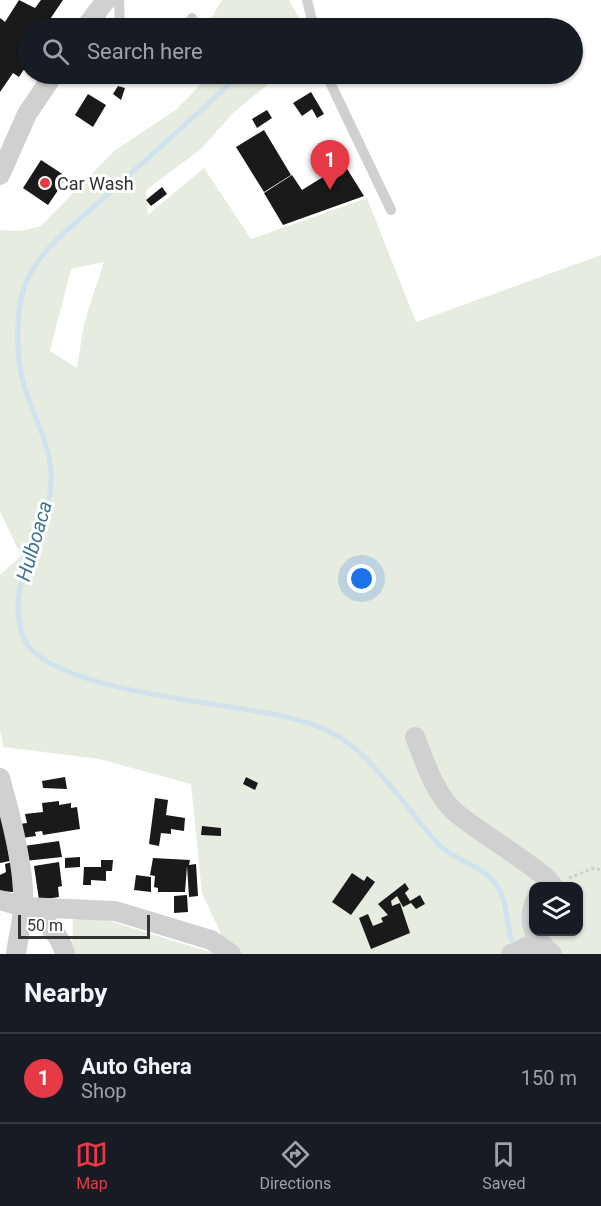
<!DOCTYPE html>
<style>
body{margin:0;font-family:Roboto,sans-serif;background:#242831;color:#f1f3f6}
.controls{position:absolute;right:18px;bottom:18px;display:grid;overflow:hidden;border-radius:12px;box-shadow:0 2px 4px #0004}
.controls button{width:54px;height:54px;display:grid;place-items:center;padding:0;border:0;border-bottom:2px solid #363941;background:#171b24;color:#f1f3f6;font:30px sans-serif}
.scale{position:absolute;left:18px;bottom:15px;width:132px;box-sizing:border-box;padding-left:6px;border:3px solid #333;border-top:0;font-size:16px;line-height:21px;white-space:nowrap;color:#333;-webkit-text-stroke:4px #fff;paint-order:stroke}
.you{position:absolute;left:362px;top:579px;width:21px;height:21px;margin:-15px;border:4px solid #fff;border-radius:50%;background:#1a73e8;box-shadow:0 0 0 9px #1a73e833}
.badge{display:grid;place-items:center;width:39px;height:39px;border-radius:50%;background:#e63946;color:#fff;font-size:20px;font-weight:700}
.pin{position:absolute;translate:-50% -50px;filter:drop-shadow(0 2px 3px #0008)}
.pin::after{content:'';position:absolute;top:32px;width:21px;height:18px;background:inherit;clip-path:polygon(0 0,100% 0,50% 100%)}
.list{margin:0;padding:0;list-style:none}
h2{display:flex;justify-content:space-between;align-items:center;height:78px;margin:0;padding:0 24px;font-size:26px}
h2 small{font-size:20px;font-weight:400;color:#9ea1a6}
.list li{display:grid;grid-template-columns:39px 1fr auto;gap:18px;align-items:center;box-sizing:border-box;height:90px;padding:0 24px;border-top:2px solid #363941}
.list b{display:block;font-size:22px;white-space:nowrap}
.list p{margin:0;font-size:20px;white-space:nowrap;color:#9ea1a6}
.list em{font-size:20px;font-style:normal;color:#9ea1a6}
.icon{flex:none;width:33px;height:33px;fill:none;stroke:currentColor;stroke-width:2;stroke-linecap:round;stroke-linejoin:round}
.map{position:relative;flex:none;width:601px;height:954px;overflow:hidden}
.search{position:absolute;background:#171b24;box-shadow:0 2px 4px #0004;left:18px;right:18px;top:18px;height:66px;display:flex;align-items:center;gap:15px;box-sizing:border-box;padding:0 21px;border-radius:33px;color:#9ea1a6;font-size:22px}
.sheet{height:168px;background:#171b24}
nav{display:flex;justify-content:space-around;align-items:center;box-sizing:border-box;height:84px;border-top:2px solid #363941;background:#171b24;font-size:16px;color:#9ea1a6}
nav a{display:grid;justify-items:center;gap:3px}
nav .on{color:#e63946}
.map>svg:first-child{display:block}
.green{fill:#e6ecdf;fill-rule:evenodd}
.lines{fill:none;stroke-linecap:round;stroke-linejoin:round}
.stream{stroke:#cfe2ee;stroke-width:5}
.building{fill:#1a1a1a}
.path{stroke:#cdcdcd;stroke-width:3;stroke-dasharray:3 3;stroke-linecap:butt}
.lane{stroke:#d0d0d0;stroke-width:10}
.street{stroke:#d0d0d0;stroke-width:20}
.poi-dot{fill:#e63946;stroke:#fff;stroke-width:2}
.labels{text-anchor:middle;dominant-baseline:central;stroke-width:6;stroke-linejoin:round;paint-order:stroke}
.poi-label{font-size:18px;fill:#333;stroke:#fff;text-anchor:start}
.water-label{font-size:20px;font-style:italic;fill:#3f7597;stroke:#fff}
</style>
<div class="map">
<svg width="601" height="954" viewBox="0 0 601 954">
<rect width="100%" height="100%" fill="#fff"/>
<path class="green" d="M222 0H289L305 28H205Z
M210 74H281L234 112 201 149 146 190 148 215 204 168 251 239 367 198 416 322 601 255V954H72L73 917 90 915 216 954 221 934 202 893 191 784 99 759 3 747 0 729V575L21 556 0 511V230L21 231 41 226 114 151 177 109ZM104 262 84 323 77 368 50 351 71 269ZM534 886H578V932H534Z"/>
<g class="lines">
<path class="stream" d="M240 74C197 115 151 155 107 195 79 221 39 248 25 285 17 306 17 338 19 361 23 400 49 436 51 472 55 528 0 581 24 639 48 691 225 703 278 715 297 719 315 724 332 733 370 751 409 812 438 844 454 861 483 865 496 884 506 898 507 922 511 939"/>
</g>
<path class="building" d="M19 0 35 8 41 0H63L44 28H28V63L19 77 13 73 0 92V18L5 22Z
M118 86 125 88 121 100 113 94Z
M311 92 324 114 317 118 312 109 302 116 293 103Z
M88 94 106 105 93 127 75 115Z
M267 110 272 118 257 128 252 119Z
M264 130 291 175 264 192 236 147Z
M41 160 67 177 48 205 23 188Z
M344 164 364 196 283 225 264 193 292 175 302 190Z
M162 187 167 194 151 206 146 200Z
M65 777 67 789 43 788 42 781Z
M246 777 258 783 255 790 243 784Z
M155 798 168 800 166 815 185 818 184 831 171 829V834L161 833 159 846 149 844Z
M59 801V805L71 803V808L77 807 80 829 43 835 42 831 35 832 36 836 22 838 20 824 27 823 25 814 43 812 42 803Z
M0 807 10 861 0 863Z
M202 826 221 828V836L201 835Z
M59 841 62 857 25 861 24 846Z
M80 857V867L65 868V858Z
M153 858 190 860 189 865 196 864 198 896 189 897 187 866 185 892H158V888L154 887 155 876 150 875Z
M101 860H113L112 871H106V881L91 880V885H83L84 867H101Z
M12 862 13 892 0 891V875L6 872 5 864Z
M59 862 62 886 58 887 59 897 39 900 34 866Z
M352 873 364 881 367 876 375 882 351 915 332 902Z
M136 875 151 877V892L134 890Z
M405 883 409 889 405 893 410 901 420 895 425 904 416 909 411 903 403 907 397 896 391 901 392 906 400 903 410 933 371 949 359 918 368 914 373 926 383 922 381 918 388 915 378 904Z
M187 895 188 912 174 913V896Z"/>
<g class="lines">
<path class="path" d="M569 878 594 868 601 870"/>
<path class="lane" d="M119 0 120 28
M307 0 314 28
M186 28 192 18
M326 74 391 210"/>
<path class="street" d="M85 28 106 0
M0 175 27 114 54 74
M415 737C425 762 434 792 454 811 472 828 548 873 553 886
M0 778C10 813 26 872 23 908 22 923 18 939 16 954
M0 900 24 907 115 911 211 940 231 954
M534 903C527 925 536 940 552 954
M24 907C42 919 60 932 65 954
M511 954 538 942"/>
</g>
<circle class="poi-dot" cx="45" cy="183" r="6"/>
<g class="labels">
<g class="poi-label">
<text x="57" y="183">Car Wash</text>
</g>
<g class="water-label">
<text transform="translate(34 541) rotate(-74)">Hulboaca</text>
</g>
</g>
</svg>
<div class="controls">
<button><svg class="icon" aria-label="layers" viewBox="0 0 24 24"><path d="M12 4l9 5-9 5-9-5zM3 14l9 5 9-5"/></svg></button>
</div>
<div class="scale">50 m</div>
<div class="you"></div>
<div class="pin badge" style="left:330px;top:190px">1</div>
<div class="search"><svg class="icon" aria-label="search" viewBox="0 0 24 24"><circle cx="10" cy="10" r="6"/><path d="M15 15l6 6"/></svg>Search here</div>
</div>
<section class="sheet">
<h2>Nearby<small></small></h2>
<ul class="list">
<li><span class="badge">1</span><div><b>Auto Ghera</b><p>Shop</p></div><em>150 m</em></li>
</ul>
</section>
<nav>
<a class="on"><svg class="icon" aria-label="map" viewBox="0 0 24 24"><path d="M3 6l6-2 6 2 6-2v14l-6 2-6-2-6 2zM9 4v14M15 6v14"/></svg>Map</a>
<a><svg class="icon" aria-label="directions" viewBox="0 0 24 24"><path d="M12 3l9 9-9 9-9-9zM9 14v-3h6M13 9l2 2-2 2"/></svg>Directions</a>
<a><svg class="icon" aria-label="saved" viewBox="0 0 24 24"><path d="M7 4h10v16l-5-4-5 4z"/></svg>Saved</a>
</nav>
